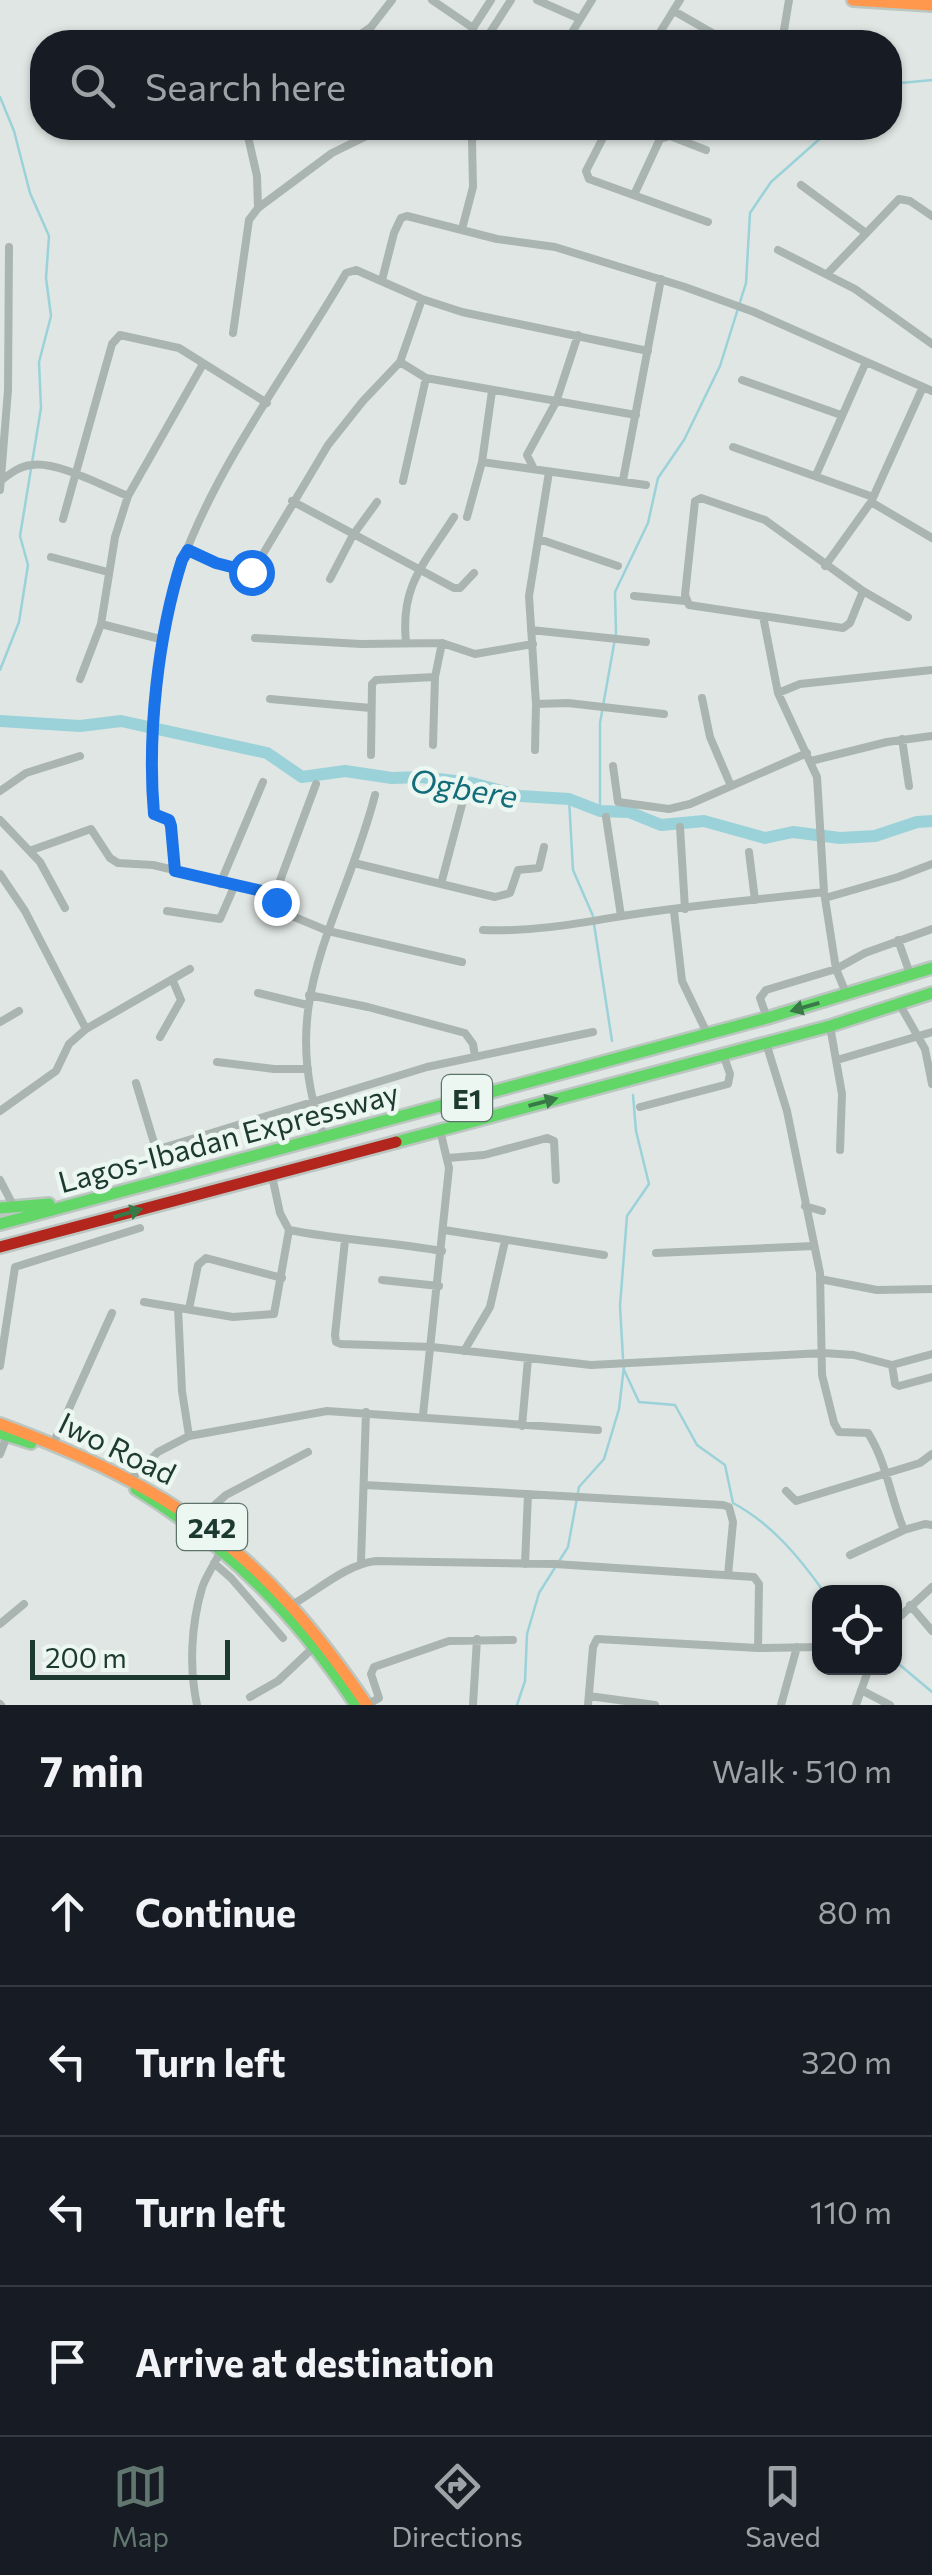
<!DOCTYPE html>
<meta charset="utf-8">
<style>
body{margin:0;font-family:Commissioner,sans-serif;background:#20242c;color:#f1f3f6}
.controls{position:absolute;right:30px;bottom:30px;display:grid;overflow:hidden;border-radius:20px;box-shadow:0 2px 8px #0004}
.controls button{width:90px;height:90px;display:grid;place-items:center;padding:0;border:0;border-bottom:2px solid #363941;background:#171b24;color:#f1f3f6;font:50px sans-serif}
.scale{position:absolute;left:30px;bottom:25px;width:200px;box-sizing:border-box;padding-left:10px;border:5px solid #1d3a31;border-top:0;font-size:28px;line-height:35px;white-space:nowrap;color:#1d3a31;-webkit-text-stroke:8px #ecf7f1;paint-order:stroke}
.stop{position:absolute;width:30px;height:30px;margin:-22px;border:8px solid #1a73e8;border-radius:50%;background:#fff}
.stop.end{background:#1a73e8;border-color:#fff;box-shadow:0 2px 10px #0008}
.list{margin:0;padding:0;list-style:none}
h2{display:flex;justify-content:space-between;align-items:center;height:130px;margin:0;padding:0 40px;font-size:42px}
h2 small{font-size:32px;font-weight:400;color:#9ea1a6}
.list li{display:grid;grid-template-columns:65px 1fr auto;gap:30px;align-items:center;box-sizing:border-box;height:150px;padding:0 40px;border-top:2px solid #363941}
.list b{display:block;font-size:38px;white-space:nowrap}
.list em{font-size:32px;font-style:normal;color:#9ea1a6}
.icon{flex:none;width:55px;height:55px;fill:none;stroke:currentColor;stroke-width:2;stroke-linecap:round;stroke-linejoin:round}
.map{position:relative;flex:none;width:932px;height:1705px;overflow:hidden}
.search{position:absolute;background:#171b24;box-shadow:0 2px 8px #0004;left:30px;right:30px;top:30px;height:110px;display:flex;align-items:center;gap:25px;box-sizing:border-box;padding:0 35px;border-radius:40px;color:#9ea1a6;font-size:38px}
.sheet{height:730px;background:#171b24}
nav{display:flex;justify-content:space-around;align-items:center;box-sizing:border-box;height:140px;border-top:2px solid #363941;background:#171b24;font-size:28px;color:#9ea1a6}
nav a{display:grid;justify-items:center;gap:5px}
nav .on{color:#61766f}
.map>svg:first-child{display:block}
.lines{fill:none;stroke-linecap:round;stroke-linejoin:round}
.stream{stroke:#9bd2d9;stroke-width:2.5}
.river{stroke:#9bd2d9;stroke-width:12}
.fast-casing{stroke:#bbc6c1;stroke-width:16}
.slow-casing{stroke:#bbc6c1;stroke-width:16}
.jam-casing{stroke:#bbc6c1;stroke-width:16}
.street{stroke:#aab5b1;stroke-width:8}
.fast{stroke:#63d668;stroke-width:11}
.slow{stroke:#ff974d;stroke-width:11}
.jam{stroke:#b3261e;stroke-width:11}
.oneway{fill:#397847}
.route{stroke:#1a73e8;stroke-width:12}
.labels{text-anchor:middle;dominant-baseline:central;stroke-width:9;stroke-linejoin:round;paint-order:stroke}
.shield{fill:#ecf7f1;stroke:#5b736b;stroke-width:2.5}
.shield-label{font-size:28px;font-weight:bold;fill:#1d3a31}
.street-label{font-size:30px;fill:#1d3a31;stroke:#ecf7f1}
.water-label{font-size:32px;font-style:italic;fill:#136c7a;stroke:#ecf7f1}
</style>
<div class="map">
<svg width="932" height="1705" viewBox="0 0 932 1705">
<rect width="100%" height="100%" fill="#e0e6e3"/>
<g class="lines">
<path class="stream" d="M890 84 932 80
M0 97 14 131 30 193 49 236 46 278 51 316 39 362 41 408 20 536 28 565 19 622 0 670
M569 799 573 870 593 916
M600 811V723L616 633 615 592 648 523 658 478 684 440 720 366 746 283 750 213 771 182 832 128
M594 924 612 1041
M623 1358 620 1306 627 1216 649 1184 636 1131 633 1095
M624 1370 639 1402 675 1405 697 1445 725 1465 733 1503C772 1524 799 1557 824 1592
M894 1660 932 1692
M517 1705 525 1681 527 1634 539 1593 568 1547 579 1487 604 1459 619 1409 624 1366"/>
<path class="river" d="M0 721 80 726 121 721 267 753 302 777 345 771 392 778 421 777 472 783 520 796 569 799 600 811 629 812 661 825 704 821 765 838 793 832 840 838 875 836 917 822 932 821"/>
<g class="fast-casing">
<path id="fast" d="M396 1142 830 1026 932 993
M0 1208 49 1204
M0 1224 767 1018 932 968
M0 1433 31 1443
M136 1489C228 1545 297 1616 356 1705"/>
</g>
<g class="slow-casing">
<path id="slow" d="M853 0 932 5
M0 1424C175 1489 262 1550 367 1705"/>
</g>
<g class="jam-casing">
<path id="jam" d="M0 1247 396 1142"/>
</g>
<path class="street" d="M432 0 473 28
M537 0 580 19
M674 11 728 42
M349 42 371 27 392 0
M470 42 474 36 473 28 491 0
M484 42 511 0
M566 42 592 0
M654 42 680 0
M782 42 789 0
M608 128 586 171 589 179 708 222
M799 128 808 135
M801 185 866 233
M634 195 660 139 670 136 706 150
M258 208 332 153 383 128
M462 229 473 187 472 141 477 128
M778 250 855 289 932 344
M828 273 899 199 910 201 932 216
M382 280 394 233 401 218 407 216 497 239 555 247 685 287 754 312 932 391
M233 333 249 220 258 208 257 176 246 128
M400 362 426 378 636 415
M742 380 841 415
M733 447 873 497
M482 462 646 485
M534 469 527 455 556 402 578 335
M816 475 865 364
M3 479C11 473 20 466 31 465 58 461 102 486 128 496
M623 480 661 279
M403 481 426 378
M0 490 8 390 9 247
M292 501 454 588H460L474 573
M871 502 932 538
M467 517 482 462 492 391
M63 519 112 344 120 335 179 348 267 403
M539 539 618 566
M188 550 245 573 254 569 328 445 363 401 400 362 422 299
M51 557 108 572
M825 566 871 502 922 389
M330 579 353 535 377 502
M863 591 850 623 843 628 689 605 685 595 695 501 701 498 765 520 863 591 908 617
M634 596 685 601
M763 616 778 693 817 777 824 892 836 969 846 993
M101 624 164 640
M531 630 646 642
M255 638 361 644 442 643 475 654 533 644
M406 642C400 585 425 563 454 517
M80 679 101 624 115 537 128 496 203 364
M778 693 800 684 932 670
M702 698 710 737 731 786
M270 699 371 708
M536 704 568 703 664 714
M902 739 909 786
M433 745 435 677 442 643
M535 750 536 704 529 596 549 472
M371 755 372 684 376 680 435 677
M811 761 887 742 932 736
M613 766 618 802 669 809 690 804 807 753
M316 784 275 894 280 911 328 931 462 962
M0 791 26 773 80 756
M606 817 621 916
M0 820 40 862 65 908
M680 827 685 909
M32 850 91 829 110 858 118 863 153 865 275 894
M749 852 755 900
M354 863 495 897 510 893 518 870 539 868 544 847
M175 871 171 826 169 820 154 814C149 742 157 633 181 565 218 462 292 366 346 273L356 270 422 299 462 312 648 351
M0 874 25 911 86 1029
M220 884 263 782
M441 884 464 797
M825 898 898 877 932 864
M167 911 220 919 234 887
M674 911 682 981 707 1033
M483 930C531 932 575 924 622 916 689 905 757 900 824 892
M898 940 910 974
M258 993 307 1005
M309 995 368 1007 465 1033 473 1044 475 1056
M900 1005 925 1049 932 1084
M767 1018 760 998 766 990 836 969 865 953 932 929
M0 1022 19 1011
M830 1026 842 1094 840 1150
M160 1037 181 1000 173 981
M766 1043 787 1111 820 1273 822 1375 834 1423 839 1432 868 1433C887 1463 890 1497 904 1530L925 1524 932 1525
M837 1060 932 1032
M217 1062 274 1069H308
M136 1083 155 1146 159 1149 427 1067 593 1032
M640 1107 728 1084 730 1074 723 1054
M0 1111 56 1071 69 1044 86 1029 190 969
M324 1136C273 1001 343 920 375 795
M448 1158 484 1155 547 1138 554 1141 556 1180
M272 1176 280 1213 289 1230C340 1240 391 1242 442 1251
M0 1180 14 1207
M805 1206 822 1211
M444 1230 604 1255
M345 1240 335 1335 336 1342 341 1344 432 1347 591 1365 823 1353 854 1355 892 1365 895 1384 899 1386 932 1377
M656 1253 814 1246
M820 1279 877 1290 932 1289
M382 1280 439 1286
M144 1302 233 1317 274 1314 289 1230
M178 1308 182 1391 189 1436
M189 1309 198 1265 206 1258 282 1278
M464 1351 490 1307 505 1241
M892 1365 932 1354
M0 1366 15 1267 140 1228
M423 1415 449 1168 440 1130
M522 1426 528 1359
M54 1442 112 1313
M0 1454 7 1436
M132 1478 158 1452 189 1436 327 1411 598 1430
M365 1485 723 1505 729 1507 733 1522 728 1575
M786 1491 796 1501 920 1463 932 1454
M200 1518 226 1495 308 1452
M850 1555 904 1530
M361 1562 366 1412
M214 1563 231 1578 283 1638
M525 1564 528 1494
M910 1605 932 1631
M290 1606C316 1592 346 1564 376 1561L555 1564 754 1577 759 1584 758 1648
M894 1622 932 1587
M0 1624 24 1604
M861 1690 890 1705
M589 1696 655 1705
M250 1697 278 1681 316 1645
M0 1704 1 1705
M197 1705C189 1668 191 1625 202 1588 207 1573 217 1561 223 1546
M367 1705 379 1698 371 1674 374 1667 449 1641 513 1640
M473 1705 477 1639
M588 1705 593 1647 597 1639 758 1648 820 1647
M781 1705 797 1647
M856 1705 869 1668"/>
<use href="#fast" class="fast"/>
<use href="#slow" class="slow"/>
<use href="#jam" class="jam"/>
</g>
<defs><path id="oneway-solid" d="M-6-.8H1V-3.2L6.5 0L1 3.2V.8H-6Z" transform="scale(2.5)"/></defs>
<g class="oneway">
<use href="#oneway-solid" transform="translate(805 1007) rotate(164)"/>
<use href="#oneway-solid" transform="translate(543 1102) rotate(-15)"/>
<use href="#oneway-solid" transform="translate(128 1213) rotate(-16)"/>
</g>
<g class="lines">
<path class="route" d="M251 572 216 563 188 550 182 560C158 635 147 735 154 814L169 820 171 826 175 871 275 894 276 902"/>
</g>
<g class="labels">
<g class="shield">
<rect x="442" y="1075" width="50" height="46" rx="8"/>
<rect x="177" y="1504" width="70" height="46" rx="8"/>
</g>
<g class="shield-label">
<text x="467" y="1098">E1</text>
<text x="212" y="1527">242</text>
</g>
<g class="street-label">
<text transform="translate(228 1136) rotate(-15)">Lagos-Ibadan Expressway</text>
<text transform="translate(118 1447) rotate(26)">Iwo Road</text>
</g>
<g class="water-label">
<text transform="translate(464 787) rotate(9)">Ogbere</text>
</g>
</g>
</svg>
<div class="controls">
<button><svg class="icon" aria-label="locate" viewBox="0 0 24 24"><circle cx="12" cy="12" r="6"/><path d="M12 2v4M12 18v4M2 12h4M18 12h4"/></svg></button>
</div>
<div class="scale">200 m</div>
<div class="stop" style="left:251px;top:572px"></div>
<div class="stop end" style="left:276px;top:902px"></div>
<div class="search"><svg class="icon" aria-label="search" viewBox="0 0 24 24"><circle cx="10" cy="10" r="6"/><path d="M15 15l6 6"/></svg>Search here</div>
</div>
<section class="sheet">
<h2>7 min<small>Walk · 510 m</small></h2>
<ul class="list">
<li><svg class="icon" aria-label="ahead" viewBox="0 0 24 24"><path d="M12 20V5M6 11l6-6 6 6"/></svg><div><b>Continue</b></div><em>80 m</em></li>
<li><svg class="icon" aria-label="left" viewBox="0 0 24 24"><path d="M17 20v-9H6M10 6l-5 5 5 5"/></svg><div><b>Turn left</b></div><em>320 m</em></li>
<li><svg class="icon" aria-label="left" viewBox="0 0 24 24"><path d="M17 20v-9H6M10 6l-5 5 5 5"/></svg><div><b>Turn left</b></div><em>110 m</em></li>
<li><svg class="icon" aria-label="arrive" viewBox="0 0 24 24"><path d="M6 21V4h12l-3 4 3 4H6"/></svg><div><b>Arrive at destination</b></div></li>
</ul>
</section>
<nav>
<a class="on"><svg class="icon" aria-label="map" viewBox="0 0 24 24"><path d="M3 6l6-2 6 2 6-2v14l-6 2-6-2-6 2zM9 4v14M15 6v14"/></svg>Map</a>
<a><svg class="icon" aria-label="directions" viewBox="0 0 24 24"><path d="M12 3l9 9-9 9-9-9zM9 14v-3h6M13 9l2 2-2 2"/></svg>Directions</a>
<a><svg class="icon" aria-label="saved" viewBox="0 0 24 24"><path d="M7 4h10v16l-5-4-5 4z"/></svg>Saved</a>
</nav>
